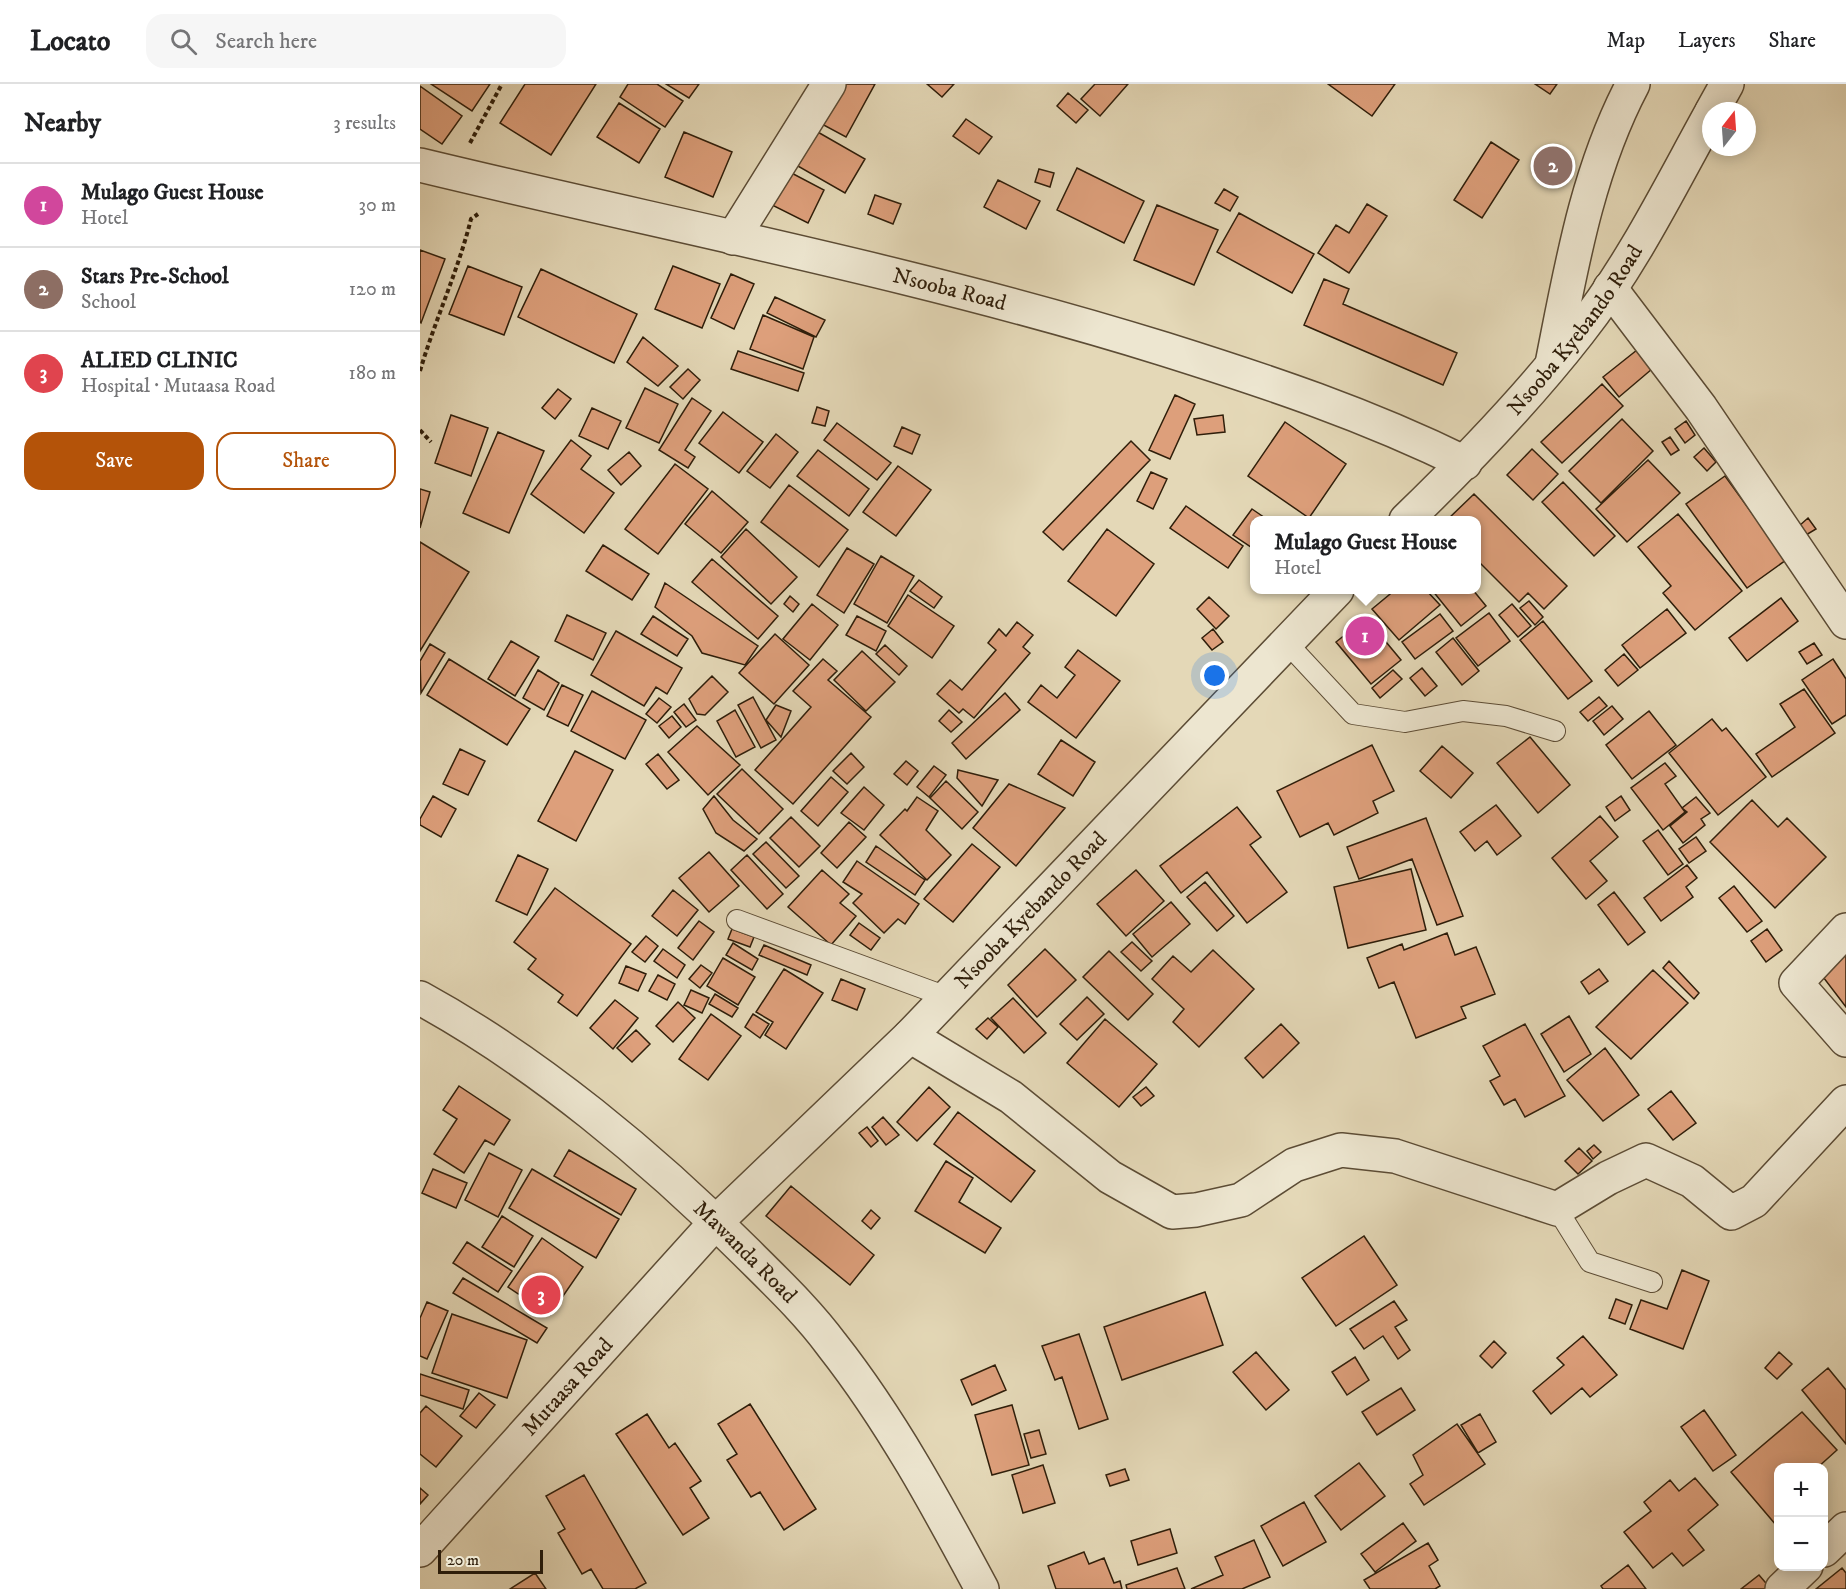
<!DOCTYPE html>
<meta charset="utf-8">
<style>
body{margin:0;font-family:"IM FELL DW Pica",serif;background:#f6f6f6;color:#202124}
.controls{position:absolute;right:18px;bottom:18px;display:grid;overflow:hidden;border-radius:12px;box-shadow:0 3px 15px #0003}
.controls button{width:54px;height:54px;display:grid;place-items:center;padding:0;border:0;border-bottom:2px solid #e0e0e0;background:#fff;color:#202124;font:30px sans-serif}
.compass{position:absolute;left:1282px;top:18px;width:54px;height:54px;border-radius:50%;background:#fff;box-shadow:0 3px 15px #0003;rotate:17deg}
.scale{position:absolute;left:18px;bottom:15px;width:105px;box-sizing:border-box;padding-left:6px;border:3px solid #2f1e0a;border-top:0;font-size:16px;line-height:21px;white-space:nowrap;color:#2f1e0a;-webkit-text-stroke:4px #ede6d0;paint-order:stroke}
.you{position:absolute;left:795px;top:592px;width:21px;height:21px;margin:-15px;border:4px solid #fff;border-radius:50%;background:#1a73e8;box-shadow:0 0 0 9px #1a73e833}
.badge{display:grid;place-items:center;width:39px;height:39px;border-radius:50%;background:#b45309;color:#fff;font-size:20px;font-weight:700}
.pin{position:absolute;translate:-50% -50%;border:3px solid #fff;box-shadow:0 2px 6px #0006}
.popup{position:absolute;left:830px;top:432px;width:231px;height:78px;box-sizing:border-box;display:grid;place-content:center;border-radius:12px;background:#fff;filter:drop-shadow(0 2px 4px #0005);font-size:20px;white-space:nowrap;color:#757577}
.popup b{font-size:22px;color:#202124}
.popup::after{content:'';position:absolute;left:50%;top:100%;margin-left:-12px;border:12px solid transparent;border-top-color:#fff}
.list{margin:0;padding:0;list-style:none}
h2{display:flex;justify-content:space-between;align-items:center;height:78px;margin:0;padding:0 24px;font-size:26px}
h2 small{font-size:20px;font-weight:400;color:#757577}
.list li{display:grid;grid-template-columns:39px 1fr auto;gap:18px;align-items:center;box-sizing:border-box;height:84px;padding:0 24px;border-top:2px solid #e0e0e0}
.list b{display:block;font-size:22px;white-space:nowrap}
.list p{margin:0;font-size:20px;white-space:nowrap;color:#757577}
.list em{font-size:20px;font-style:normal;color:#757577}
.actions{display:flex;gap:12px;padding:18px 24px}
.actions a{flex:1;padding:14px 0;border:2px solid #b45309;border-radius:18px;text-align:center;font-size:21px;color:#b45309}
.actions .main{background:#b45309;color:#fff}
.icon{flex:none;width:33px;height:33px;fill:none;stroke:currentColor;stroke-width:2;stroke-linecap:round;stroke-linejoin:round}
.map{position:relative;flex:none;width:1426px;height:1505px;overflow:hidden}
header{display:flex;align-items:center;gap:36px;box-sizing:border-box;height:84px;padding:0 30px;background:#fff;border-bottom:2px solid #e0e0e0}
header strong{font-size:28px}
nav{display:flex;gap:33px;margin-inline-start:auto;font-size:21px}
.search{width:420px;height:54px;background:#f6f6f6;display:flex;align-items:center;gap:15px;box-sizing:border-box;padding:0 21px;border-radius:18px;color:#757577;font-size:22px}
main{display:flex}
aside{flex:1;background:#fff}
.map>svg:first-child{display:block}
.building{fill:#dd9f7b;stroke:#2f1e0a;stroke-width:1.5}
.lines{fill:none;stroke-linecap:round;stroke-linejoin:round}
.service-casing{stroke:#5c4c35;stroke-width:22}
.minor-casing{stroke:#5c4c35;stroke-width:36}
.tertiary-casing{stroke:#5c4c35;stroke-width:36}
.path{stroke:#2f1e0a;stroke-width:4;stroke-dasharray:4.5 3;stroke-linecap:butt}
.service{stroke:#ede6d0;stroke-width:20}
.minor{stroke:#ede6d0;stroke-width:33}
.tertiary{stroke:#ede6d0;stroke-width:33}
.labels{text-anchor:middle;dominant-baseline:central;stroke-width:6;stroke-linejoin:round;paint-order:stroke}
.street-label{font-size:22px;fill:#2f1e0a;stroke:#ede6d0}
</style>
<header>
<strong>Locato</strong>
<div class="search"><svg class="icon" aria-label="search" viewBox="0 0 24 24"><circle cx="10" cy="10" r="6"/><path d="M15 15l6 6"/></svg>Search here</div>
<nav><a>Map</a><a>Layers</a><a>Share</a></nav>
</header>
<main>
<aside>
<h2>Nearby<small>3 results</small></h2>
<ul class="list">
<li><span class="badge" style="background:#d1479c">1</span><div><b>Mulago Guest House</b><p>Hotel</p></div><em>30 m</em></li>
<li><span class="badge" style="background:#8d6e63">2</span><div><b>Stars Pre-School</b><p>School</p></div><em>120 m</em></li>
<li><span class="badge" style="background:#e0444e">3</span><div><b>ALIED CLINIC</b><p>Hospital · Mutaasa Road</p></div><em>180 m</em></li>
</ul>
<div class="actions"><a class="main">Save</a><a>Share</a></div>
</aside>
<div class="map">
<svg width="1426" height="1505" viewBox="0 0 1426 1505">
<rect width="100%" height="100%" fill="#e4d8b7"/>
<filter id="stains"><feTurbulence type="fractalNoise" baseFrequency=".00333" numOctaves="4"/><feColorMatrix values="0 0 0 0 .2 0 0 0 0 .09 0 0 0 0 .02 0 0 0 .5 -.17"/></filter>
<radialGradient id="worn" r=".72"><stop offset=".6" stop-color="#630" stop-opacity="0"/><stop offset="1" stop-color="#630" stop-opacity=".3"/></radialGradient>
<path class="building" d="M11 0H70L52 27Z
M105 0H176L131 71 80 39Z
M208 0H237L263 17 245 43 200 13Z
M246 0H279L269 14Z
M419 0H455L426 53 398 38Z
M507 0H534L522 13Z
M675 0H708L680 32 661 15Z
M908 0H975L952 32Z
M1115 0H1137L1130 10Z
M0 2 42 32 22 60 0 45Z
M648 9 668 26 656 39 637 22Z
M199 19 240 45 219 79 177 53Z
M546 35 572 53 559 70 533 52Z
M389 43 445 75 425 109 369 77Z
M264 48 312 68 293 113 245 93Z
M1071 58 1099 76 1062 134 1034 116Z
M362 84 404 106 388 139 346 118Z
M657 84 724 117 704 159 637 126Z
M619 85 634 89 630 103 615 98Z
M578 96 620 117 606 145 564 123Z
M804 105 818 113 810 127 795 119Z
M455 111 481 120 473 140 448 130Z
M947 120 967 132 929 189 898 169 916 141 929 149Z
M737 121 798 146 774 201 714 176Z
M819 129 894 170 872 209 797 168Z
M0 166 25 175 1 239 0 238Z
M48 182 102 203 84 251 29 230Z
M253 182 300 200 282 244 235 225Z
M121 185 217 230 194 279 98 233Z
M311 190 334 200 314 245 291 234Z
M904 195 929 205 923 220 1037 269 1023 301 884 241Z
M355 213 405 236 396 253 347 229Z
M343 231 394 253 383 285 330 265Z
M223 253 258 282 238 302 207 278Z
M1217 266 1232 285 1199 313 1183 293Z
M318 267 384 289 378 307 311 285Z
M268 285 280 296 263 315 250 303Z
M1182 300 1203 322 1142 379 1121 358Z
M225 304 258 320 239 359 206 344Z
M138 305 151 315 135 335 122 324Z
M755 311 775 320 750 375 729 366Z
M272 314 291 327 265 366 275 373 268 384 239 366Z
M397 323 409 327 405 342 392 339Z
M172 324 201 337 188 365 159 352Z
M303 328 343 358 319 389 279 359Z
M31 331 68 344 51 392 15 379Z
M803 331 805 348 777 351 774 335Z
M1202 335 1233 367 1181 419 1149 387Z
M1266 337 1275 351 1265 359 1255 345Z
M865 338 926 380 889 434 828 392Z
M417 339 471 379 457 396 404 356Z
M482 343 500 351 492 370 474 362Z
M78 348 124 367 89 449 43 429Z
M356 350 378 368 350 404 327 387Z
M1250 353 1259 366 1251 371 1242 358Z
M151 356 171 372 161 385 194 409 164 449 111 410Z
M711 357 730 376 643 466 623 448Z
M1284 364 1296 378 1287 387 1274 373Z
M1112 365 1138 390 1113 416 1087 391Z
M398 366 449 405 429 432 377 392Z
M209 368 221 382 201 401 188 386Z
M1228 376 1260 409 1207 458 1176 425Z
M255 380 288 405 238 470 205 445Z
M478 382 511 406 476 452 443 428Z
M731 388 747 395 733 425 717 417Z
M1305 392 1366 476 1327 504 1266 420Z
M1143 398 1195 452 1174 472 1122 418Z
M369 401 428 446 399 483 341 438Z
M0 405 10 408 0 444Z
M292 407 328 438 301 469 265 440Z
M1054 410 1147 502 1124 525 1108 509 1099 518 1056 475V436H1027Z
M766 422 823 462 808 484 750 444Z
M832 425 848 436H834V465L813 451Z
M1258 430 1322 507 1275 546 1243 509 1251 502 1218 463Z
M1388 434 1396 445 1386 451 1379 442Z
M326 445 377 493 351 520 301 473Z
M687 445 734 480 696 532 648 497Z
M0 458 49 488 0 567Z
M183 461 229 490 212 516 166 487Z
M427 464 454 480 424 529 397 511Z
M461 472 494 492 467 539 434 520Z
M292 475 358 532 338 555 272 498Z
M499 496 522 513 514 524 490 507Z
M245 499 338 562 325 581 282 569 272 552 235 523Z
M975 506H1006L1020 521 979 556 952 525Z
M1012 506H1053L1066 522 1041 542Z
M488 511 534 542 512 574 468 542Z
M370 512 379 520 373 528 364 520Z
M789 513 809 532 796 545 777 525Z
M1361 514 1378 537 1327 577 1309 554Z
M1109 517 1123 533 1115 541 1100 524Z
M392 520 418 541 390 576 363 555Z
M1092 520 1111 542 1098 553 1079 531Z
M1247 525 1266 549 1220 584 1202 561Z
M1069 529 1090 557 1058 582 1036 554Z
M1020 530 1033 547 995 575 982 558Z
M147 531 186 549 173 576 135 557Z
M233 532 268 555 257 572 221 550Z
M437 532 466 547 456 567 426 551Z
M946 534 981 576 951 600 916 558Z
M1123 537 1172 597 1148 615 1100 556Z
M597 538 613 551 603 563 610 569 554 634 543 625 539 629 517 610 530 596 542 606 576 566 568 559 579 545 586 552Z
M793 545 803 558 792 566 782 554Z
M196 547 262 584 247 610 236 603 224 622 171 591Z
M355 550 389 581 354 620 319 589Z
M1033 554 1059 587 1042 601 1016 568Z
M91 557 119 573 95 612 68 595Z
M1394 559 1402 571 1387 580 1379 568Z
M10 560 25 569 1 609 0 577Z
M465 561 487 582 479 591 456 570Z
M658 566 700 597 656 654 608 618 621 601 637 614 655 591 645 583Z
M442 567 475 598 446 627 414 596Z
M1204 570 1218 586 1198 602 1185 586Z
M29 575 110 625 87 661 7 611Z
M403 575 417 587 408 596 451 633 373 720 335 686 391 623 373 607Z
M1413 575 1426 595V631L1412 640 1382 596Z
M1002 584 1017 602 1005 612 990 594Z
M118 586 139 599 124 626 103 614Z
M973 586 982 595 960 614 952 604Z
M292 592 308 608 285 631 277 630 269 615Z
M142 601 163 611 148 642 127 632Z
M1384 605 1415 649 1352 693 1336 670 1375 643 1360 620Z
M172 607 226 636 205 675 151 647Z
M585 609 600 626 546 675 532 659Z
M333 613 356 656 341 664 318 621Z
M1179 613 1187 622 1168 637 1160 628Z
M239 614 251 623 237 639 226 630Z
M264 620 276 636 266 643 254 628Z
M356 621 371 627 361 653 346 636Z
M1192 622 1203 635 1184 651 1173 637Z
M315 626 335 663 316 673 297 637Z
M529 626 542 638 531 648 519 637Z
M1229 627 1256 661 1212 695 1186 661Z
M252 632 261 643 249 654 239 642Z
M1292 635 1302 647 1306 644 1346 693 1298 731 1249 669Z
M277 642 320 681 288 711 248 668Z
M1110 653 1150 701 1118 729 1077 679Z
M641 656 675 678 653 712 618 690Z
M952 661 974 707 953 717 958 729 914 751 908 739 880 753 857 707Z
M1022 662 1053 689 1031 714 1000 687Z
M40 665 65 677 48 711 23 700Z
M155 667 193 686 156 757 118 737Z
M431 669 444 683 427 700 413 687Z
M238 670 259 696 247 705 226 680Z
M486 677 498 687 487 701 474 690Z
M1245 679 1256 692 1245 700 1265 728 1243 746 1211 704Z
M514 682 526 691 509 713 497 703Z
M322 685 363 725 339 750 297 710Z
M538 686 578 696 562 722 537 694Z
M411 693 428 708 398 742 381 727Z
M526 697 558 728 542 745 510 714Z
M589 700 645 724 596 782 553 744Z
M444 703 464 721 444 746 421 729Z
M13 712 36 725 21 753 0 741V735Z
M294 712 313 736 337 755 324 767 296 749 283 725Z
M1201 712 1210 726 1195 737 1186 723Z
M497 713 518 727 506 746 531 771 507 796 460 751 485 725 487 727Z
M1276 713 1290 729 1281 735 1285 741 1263 759 1250 742 1267 728 1262 724Z
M1332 716 1358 743 1367 734 1406 773 1355 824 1290 758Z
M1076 721 1101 752 1077 771 1067 757 1055 767 1040 748Z
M817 723 841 753 830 761 867 808 827 839 787 788 761 809 740 782Z
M1180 732 1198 753 1170 777 1187 797 1166 815 1132 774Z
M371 733 400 762 379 783 350 754Z
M1006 734 1043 832 1017 841 992 775 939 795 927 763Z
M429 738 446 753 417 784 401 769Z
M1238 746 1263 780 1248 791 1223 757Z
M1276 753 1286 767 1269 779 1259 765Z
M346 758 379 792 366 804 333 770Z
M552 760 580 783 533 838 504 815Z
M456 762 505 796 495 811 446 778Z
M289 768 319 802 289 828 259 794Z
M98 771 128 785 107 831 76 817Z
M327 771 363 810 347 825 311 786Z
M437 777 499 820 485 840 478 835 464 849 433 819 442 810 423 798Z
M1267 781 1277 794 1266 803 1273 813 1241 837 1224 814Z
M991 785 1006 846 928 864 914 803Z
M402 786 429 810 420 819 436 832 411 861 368 823Z
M716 786 744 817 706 852 677 820Z
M785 798 814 832 797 847 767 813Z
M1314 802 1342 837 1327 848 1299 814Z
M135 804 211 860 157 932 138 918 143 911 108 885 116 875 94 858Z
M253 806 278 826 257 852 232 832Z
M1194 808 1225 848 1208 861 1178 821Z
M751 818 770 840 732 873 713 850Z
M279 837 294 848 273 876 258 864Z
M439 839 460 854 451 866 430 851Z
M312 845 334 853 330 863 308 855Z
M1347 845 1362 866 1346 878 1331 857Z
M1027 849 1035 871 1056 863 1075 910 1041 923 1046 934 996 954 974 898 959 904 947 874 982 860 984 866Z
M226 852 238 862 225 878 212 868Z
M712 858 732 877 721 887 701 868Z
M313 859 338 875 332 886 306 871Z
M344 861 391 881 387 891 339 871Z
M243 865 265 881 257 894 234 877Z
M625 865 656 896 617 933 588 901Z
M793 866 834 905 779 963 753 938 764 925 732 895 753 872 771 888Z
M689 867 733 910 708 936 663 893Z
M1426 869V923L1400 889Z
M303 874 335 893 318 921 287 902Z
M1249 877 1279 909 1274 915 1243 884Z
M281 881 292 889 280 904 269 895Z
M206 882 226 890 218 907 199 899Z
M364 885 403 909 366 965 345 951 353 938 336 928Z
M1179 885 1188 897 1169 910 1161 898Z
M1233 886 1268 919 1211 975 1176 943Z
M238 891 255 900 247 916 229 907Z
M421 895 445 905 437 926 412 916Z
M271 906 289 914 282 929 264 921Z
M295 910 318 924 312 933 289 920Z
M667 913 684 930 657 956 640 940Z
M593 914 626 949 604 969 571 934Z
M195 916 218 934 193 965 170 944Z
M258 918 275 934 253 958 236 942Z
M291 930 321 952 288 996 259 975Z
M333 930 349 940 340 954 325 943Z
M1149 932 1171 970 1144 988 1121 950Z
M568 934 578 943 567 955 556 945Z
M685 935 737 980 699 1023 647 979Z
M861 940 879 959 843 994 825 974Z
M1105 940 1145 1012 1105 1033 1095 1015 1084 1021 1070 997 1080 992 1063 962Z
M216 946 230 960 212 978 197 964Z
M1185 964 1219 1011 1183 1037 1147 996Z
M39 1002 90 1036 74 1061 65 1056 44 1089 14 1070 37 1035 23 1026Z
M509 1003 530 1023 497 1057 477 1038Z
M726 1003 734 1012 721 1022 713 1013Z
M1251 1007 1276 1039 1253 1056 1228 1025Z
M538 1028 615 1087 591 1118 514 1060Z
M463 1033 479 1051 466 1061 452 1043Z
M447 1043 458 1057 451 1063 439 1049Z
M1174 1061 1181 1068 1173 1075 1167 1067Z
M1159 1064 1172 1077 1158 1090 1145 1077Z
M149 1066 216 1105 201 1131 134 1092Z
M69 1069 102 1086 78 1133 45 1116Z
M526 1077 553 1094 539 1118 581 1144 565 1169 495 1127Z
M13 1085 47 1099 36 1124 2 1109Z
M112 1085 199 1135 176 1174 89 1124Z
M371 1102 454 1171 430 1201 346 1132Z
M451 1126 460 1134 451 1145 442 1137Z
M82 1132 113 1152 94 1183 62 1163Z
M944 1152 977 1201 916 1242 882 1194Z
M122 1154 163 1183 130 1231 88 1203Z
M47 1158 92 1187 78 1208 33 1179Z
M1262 1186 1289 1197 1263 1265 1210 1245 1221 1216 1247 1225Z
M43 1194 127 1244 117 1259 33 1209Z
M785 1208 803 1261 702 1296 684 1243Z
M1196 1215 1212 1221 1205 1240 1189 1234Z
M974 1217 987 1236 975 1243 990 1266 978 1275 963 1252 944 1265 930 1245Z
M7 1218 28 1227 7 1275 0 1272V1234Z
M32 1230 107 1256 87 1314 12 1289Z
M659 1250 688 1335 659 1345 642 1293 635 1296 622 1262Z
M1163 1252 1197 1291 1170 1313 1162 1304 1131 1330 1113 1307 1144 1281 1137 1274Z
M1074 1257 1086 1269 1072 1284 1060 1272Z
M836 1268 869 1306 846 1326 813 1288Z
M1359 1268 1372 1280 1357 1295 1345 1284Z
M935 1273 949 1296 927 1311 912 1288Z
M575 1281 586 1306 552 1321 541 1296Z
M1408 1284 1426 1306V1360L1382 1306Z
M0 1290 49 1306 43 1325 0 1311Z
M981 1304 995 1326 957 1351 942 1328Z
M59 1309 75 1321 56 1344 40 1332Z
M330 1320 396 1425 364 1446 340 1408 331 1413 307 1376 317 1370 298 1340Z
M592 1321 609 1381 572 1391 555 1331Z
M6 1322 42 1352 16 1383 0 1370V1329Z
M1284 1326 1316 1371 1293 1387 1261 1343Z
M1382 1328 1417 1366 1397 1384H1358V1439L1356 1441 1311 1388Z
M227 1330 249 1364 255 1359 281 1397 270 1404 289 1434 263 1451 196 1350Z
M1060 1330 1076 1358 1058 1369 1041 1341Z
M1037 1340 1065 1380 1004 1421 990 1400 1003 1391 993 1371Z
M619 1346 626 1370 611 1374 604 1350Z
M939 1379 965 1412 921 1446 895 1412Z
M623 1381 635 1419 603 1429 592 1391Z
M705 1385 709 1396 690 1402 686 1391Z
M164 1391 226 1499 215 1505H183L171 1485 162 1490 138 1449 145 1445 126 1412Z
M1275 1394 1298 1421 1268 1446 1284 1466 1263 1482 1252 1469 1233 1484 1204 1448 1231 1427 1224 1418 1250 1396 1259 1407Z
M0 1404 8 1411 0 1420Z
M884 1418 906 1458 863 1482 841 1442Z
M983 1439 996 1457 955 1488 941 1470Z
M750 1445 757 1469 718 1481 711 1457Z
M834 1456 850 1493 822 1505H771L803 1491 795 1473Z
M1008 1459 1018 1476 1009 1482 1020 1502 1015 1505H950L944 1496Z
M664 1468 669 1480 684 1474 694 1499 700 1497 702 1505H636L628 1482Z
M1208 1481 1226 1505H1183L1181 1502Z
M757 1484 765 1505H707L706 1501Z
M1422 1484 1426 1489V1505H1396Z
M115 1489 126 1505H90Z
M1339 1491 1351 1505H1321Z"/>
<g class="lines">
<g class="service-casing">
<path id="service" d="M866 558 933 630 985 638 1043 627 1086 632 1135 647
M317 836 527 913
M1137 1125 1170 1178 1232 1198"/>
</g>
<g class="minor-casing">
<g id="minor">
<path id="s1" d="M0 81C248 141 500 189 744 265 849 298 945 330 1045 379"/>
<path d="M313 154 409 0"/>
<path d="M1190 204 1281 324 1426 538"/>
<path d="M1132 280C1151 184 1167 87 1213 0"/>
<path d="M1426 846 1376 899 1426 956"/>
<path d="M490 952 591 1013 690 1093 752 1128 776 1126 821 1116 874 1081 921 1066 975 1072 1137 1125 1188 1094 1226 1076 1272 1097 1311 1129 1334 1117 1426 1018"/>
<path d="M1404 1466 1426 1445"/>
<path d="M1362 1505 1386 1482"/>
</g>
</g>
<g class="tertiary-casing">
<g id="tertiary">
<path d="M1292 27 1307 0"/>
<path id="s2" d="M986 436C1047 377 1106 316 1159 248 1212 181 1250 103 1291 29"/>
<path id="s3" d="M0 914C117 978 232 1074 326 1168 355 1197 387 1227 412 1261 471 1336 517 1421 562 1505"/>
<path id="s4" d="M0 1466 296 1138 490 952 917 506"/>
</g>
</g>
<path class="path" d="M50 59 82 0
M0 287C15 236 38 187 51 135L58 130
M0 346 11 358"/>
<use href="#service" class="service"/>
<use href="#minor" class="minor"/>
<use href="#tertiary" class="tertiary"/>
</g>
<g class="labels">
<g class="street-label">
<text stroke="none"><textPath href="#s1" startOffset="544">Nsooba Road</textPath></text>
<text stroke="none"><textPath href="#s2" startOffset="255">Nsooba Kyebando Road</textPath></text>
<text stroke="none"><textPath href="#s4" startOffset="885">Nsooba Kyebando Road</textPath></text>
<text stroke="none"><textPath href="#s3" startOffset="414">Mawanda Road</textPath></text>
<text stroke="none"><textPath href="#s4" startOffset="220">Mutaasa Road</textPath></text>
</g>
</g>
<rect width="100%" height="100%" filter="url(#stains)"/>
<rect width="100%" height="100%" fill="url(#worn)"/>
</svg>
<div class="controls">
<button>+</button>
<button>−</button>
</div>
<svg class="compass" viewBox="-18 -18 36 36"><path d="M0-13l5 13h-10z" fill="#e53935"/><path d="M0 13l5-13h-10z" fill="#757577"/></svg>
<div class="scale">20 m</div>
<div class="you"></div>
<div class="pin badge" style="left:945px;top:552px;background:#d1479c">1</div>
<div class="popup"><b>Mulago Guest House</b>Hotel</div>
<div class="pin badge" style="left:1133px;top:82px;background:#8d6e63">2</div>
<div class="pin badge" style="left:121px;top:1211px;background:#e0444e">3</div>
</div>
</main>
